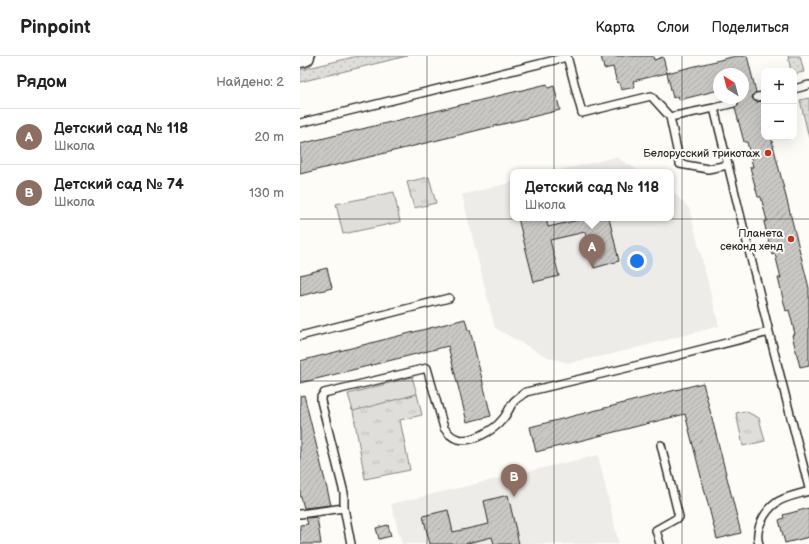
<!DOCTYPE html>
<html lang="ru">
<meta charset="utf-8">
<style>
body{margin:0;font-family:"Balsamiq Sans",sans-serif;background:#f2f2f2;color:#222}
.controls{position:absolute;right:12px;top:12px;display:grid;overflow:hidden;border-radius:8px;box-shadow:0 4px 16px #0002}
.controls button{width:36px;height:36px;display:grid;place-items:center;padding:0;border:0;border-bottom:1px solid #e0e0e0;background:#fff;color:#222;font:20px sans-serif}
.compass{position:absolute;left:413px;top:12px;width:36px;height:36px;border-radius:50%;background:#fff;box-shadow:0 4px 16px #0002;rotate:324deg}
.you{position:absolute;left:337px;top:205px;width:14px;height:14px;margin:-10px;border:3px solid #fff;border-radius:50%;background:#1a73e8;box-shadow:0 0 0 6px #1a73e833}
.badge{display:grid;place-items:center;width:26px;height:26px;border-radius:50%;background:#b45309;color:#fff;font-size:13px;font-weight:700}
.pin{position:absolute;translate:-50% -33px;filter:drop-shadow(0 1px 2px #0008)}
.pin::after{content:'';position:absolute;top:21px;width:14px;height:12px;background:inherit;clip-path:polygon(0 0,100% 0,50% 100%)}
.popup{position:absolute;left:210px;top:113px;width:164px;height:52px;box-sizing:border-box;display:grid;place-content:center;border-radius:8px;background:#fff;filter:drop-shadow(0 1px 3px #0005);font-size:13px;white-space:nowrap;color:#767676}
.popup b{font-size:15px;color:#222}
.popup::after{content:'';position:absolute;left:50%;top:100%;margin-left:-8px;border:8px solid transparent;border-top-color:#fff}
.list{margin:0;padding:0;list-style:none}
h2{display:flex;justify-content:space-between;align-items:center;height:52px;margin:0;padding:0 16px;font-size:17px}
h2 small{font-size:13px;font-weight:400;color:#767676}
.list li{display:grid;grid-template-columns:26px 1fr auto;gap:12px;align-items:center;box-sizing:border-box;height:56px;padding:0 16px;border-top:1px solid #e0e0e0}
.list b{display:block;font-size:15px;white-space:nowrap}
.list p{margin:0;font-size:13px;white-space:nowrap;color:#767676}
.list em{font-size:13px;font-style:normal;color:#767676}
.map{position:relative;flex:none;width:509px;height:488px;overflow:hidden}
header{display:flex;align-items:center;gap:24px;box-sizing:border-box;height:56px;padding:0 20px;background:#fff;border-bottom:1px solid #e0e0e0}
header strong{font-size:19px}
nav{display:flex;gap:22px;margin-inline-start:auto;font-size:14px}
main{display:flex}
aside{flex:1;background:#fff}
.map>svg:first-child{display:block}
.built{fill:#edece8}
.grass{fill:url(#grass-dots);stroke:#858482}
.park{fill:url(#park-tufts);stroke:#858482}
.pitch{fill:#dfdeda;stroke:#858482}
.building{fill:url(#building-hatch);stroke:#2b2b2b}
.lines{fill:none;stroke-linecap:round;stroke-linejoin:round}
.service-casing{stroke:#2b2b2b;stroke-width:10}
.secondary-casing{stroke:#2b2b2b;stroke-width:23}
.service{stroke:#fdfcf7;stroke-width:7}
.secondary{stroke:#fdfcf7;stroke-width:20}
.grid{fill:none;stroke:#2b2b2b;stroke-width:1;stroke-opacity:0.55}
.poi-dot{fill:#c8321e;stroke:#fdfcf7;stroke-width:1.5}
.labels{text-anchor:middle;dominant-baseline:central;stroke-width:4;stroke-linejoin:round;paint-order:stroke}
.poi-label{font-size:11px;fill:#2b2b2b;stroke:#fdfcf7;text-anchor:end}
</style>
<header>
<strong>Pinpoint</strong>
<nav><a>Карта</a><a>Слои</a><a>Поделиться</a></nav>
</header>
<main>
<aside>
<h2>Рядом<small>Найдено: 2</small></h2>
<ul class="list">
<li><span class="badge" style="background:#8d6e63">A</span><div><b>Детский сад № 118</b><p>Школа</p></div><em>20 m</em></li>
<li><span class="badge" style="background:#8d6e63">B</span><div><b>Детский сад № 74</b><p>Школа</p></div><em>130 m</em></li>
</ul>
</aside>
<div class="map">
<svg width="509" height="488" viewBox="0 0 509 488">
<defs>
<pattern id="grass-dots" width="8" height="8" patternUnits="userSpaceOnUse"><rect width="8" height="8" fill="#dfdeda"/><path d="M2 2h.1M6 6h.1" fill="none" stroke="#c0bfbb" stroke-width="1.8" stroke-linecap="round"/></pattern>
<pattern id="park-tufts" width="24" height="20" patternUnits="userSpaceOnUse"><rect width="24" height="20" fill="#dfdeda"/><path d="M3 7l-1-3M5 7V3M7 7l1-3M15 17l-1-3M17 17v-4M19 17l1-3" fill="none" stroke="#c0bfbb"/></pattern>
<pattern id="building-hatch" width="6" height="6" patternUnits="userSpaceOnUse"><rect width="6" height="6" fill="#c9c8c4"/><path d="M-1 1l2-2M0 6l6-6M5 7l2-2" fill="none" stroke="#adaca9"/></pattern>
</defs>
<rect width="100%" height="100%" fill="#fdfcf7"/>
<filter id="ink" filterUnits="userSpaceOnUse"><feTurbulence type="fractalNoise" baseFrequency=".025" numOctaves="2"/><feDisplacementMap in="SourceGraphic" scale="8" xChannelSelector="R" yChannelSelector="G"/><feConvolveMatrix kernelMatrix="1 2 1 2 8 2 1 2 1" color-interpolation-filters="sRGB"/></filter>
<g filter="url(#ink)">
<path class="built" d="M316 101 341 116H254L269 112Z
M213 126V162H371V134L389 152 419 270 313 298 268 307 245 300 195 272 162 139Z
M298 399 319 488H102L91 448Z"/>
<path class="grass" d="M58 0H107L0 26V14Z
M488 0H500L504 16 494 18V15H491Z
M509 42V82L500 44Z"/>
<path class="park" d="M129 121 136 147 114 152 107 126Z
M117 338 122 359 100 364 110 414 65 423 53 355 51 353Z
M445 355 459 362 465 385 443 390 436 357Z"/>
<path class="pitch" d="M94 136 100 166 43 178 36 148Z
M112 321 117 338 53 355 48 338Z"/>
<path class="building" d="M301 0H353L354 4 363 1 367 17 333 25 335 31 321 34 319 26 317 27 313 11 304 13Z
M436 0H447L456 36 453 39 452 42 456 46 462 45 464 52V81H471L509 232V309L500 311 492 279 495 278 489 254 486 255 478 222H481L475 198 472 199 464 166 467 165 461 141H458L450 111H453L447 86H444L435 52 438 50 439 46 437 43 433 42H443V18H419V34L379 44 378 40 373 42 367 17Z
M247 28 248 32 254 30 260 54 0 118V88Z
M218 162H246L248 171 287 162H309L319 205 294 212 285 176 250 184 259 220 234 226Z
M27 212 32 232 0 240V219Z
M165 263 168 274H170L191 360 167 366 148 290 0 327V305Z
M403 327 441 477 417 483 385 358 236 396 230 371Z
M4 339 31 449 4 452 0 438V340Z
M208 439 219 488H194L192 481 164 488H130L123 460 148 454 153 476 189 468 184 445Z
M509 452V481L485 487 479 464 484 462 483 459Z
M17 461 21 488H0V469L8 468 6 462Z
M88 469 91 480 79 483 76 472Z"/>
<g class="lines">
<g class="service-casing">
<path id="service" d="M267 0 282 57 351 40 370 61 414 52
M494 33 509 29
M457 41 464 40
M434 47 414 52 469 276 509 432
M370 61 380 108 408 113 428 109
M0 67 267 1
M0 280 149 242
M0 458 44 452
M51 488 44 452V437L21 345V341L24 337 127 312 144 372C148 377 152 382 158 383 172 387 194 374 202 364 206 360 209 353 212 348 215 343 221 340 226 336L364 303 469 276
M360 488 356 474 379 461 361 389
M459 488C454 474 465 455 476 447 483 441 500 438 509 435"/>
</g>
<g class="secondary-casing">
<path id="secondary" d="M0 1 4 0"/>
</g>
<use href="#service" class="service"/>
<use href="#secondary" class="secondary"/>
</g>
</g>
<path class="grid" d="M127 0V488M254 0V488M382 0V488M0 163H509M0 325H509"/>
<g class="poi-dot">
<circle cx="468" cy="97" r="4"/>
<circle cx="491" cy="183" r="4"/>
</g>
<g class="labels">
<g class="poi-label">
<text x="460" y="97">Белорусский трикотаж</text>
<text x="483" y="177">Планета<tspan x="483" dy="13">секонд хенд</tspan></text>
</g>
</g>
</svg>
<div class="controls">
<button>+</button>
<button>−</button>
</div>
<svg class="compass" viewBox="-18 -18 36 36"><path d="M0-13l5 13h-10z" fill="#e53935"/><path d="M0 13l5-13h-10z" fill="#767676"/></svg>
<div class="you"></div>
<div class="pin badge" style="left:292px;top:211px;background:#8d6e63">A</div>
<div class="popup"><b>Детский сад № 118</b>Школа</div>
<div class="pin badge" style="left:214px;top:441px;background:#8d6e63">B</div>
</div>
</main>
